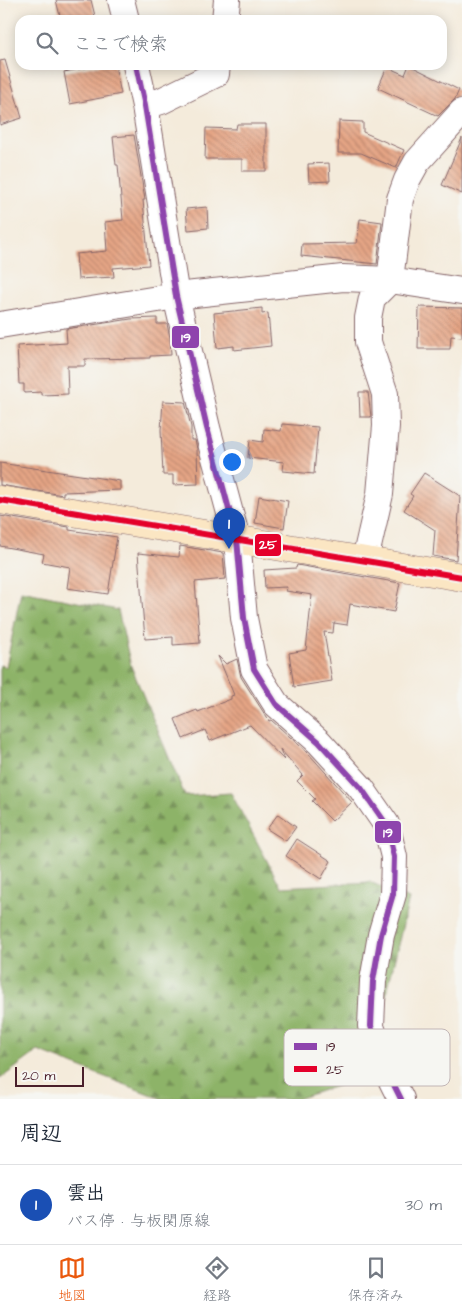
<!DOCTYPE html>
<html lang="ja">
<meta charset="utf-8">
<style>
body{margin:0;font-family:"Architects Daughter","Klee One",sans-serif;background:#f2f2f3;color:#1f2937}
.scale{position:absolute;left:15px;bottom:12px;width:69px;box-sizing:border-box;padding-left:5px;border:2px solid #4a1f2b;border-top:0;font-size:14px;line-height:18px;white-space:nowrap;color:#4a1f2b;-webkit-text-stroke:4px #f6f6f2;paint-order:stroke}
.you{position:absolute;left:231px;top:461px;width:18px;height:18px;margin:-12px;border:4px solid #fff;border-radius:50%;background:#1a73e8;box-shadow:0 0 0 8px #1a73e833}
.badge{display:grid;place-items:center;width:32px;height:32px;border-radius:50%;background:#ea580c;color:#fff;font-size:16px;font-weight:700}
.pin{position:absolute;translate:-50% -41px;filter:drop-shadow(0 1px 2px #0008)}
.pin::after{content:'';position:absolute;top:26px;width:18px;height:15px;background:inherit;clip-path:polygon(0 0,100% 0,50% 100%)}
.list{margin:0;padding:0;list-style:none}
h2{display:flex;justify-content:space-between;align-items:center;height:65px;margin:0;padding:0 20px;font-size:21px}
h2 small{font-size:16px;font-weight:400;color:#747a83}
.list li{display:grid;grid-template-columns:32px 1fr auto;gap:15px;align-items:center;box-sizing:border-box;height:80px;padding:0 20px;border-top:1px solid #e0e1e3}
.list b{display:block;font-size:19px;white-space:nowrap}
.list p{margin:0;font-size:16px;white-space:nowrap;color:#747a83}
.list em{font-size:16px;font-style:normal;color:#747a83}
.icon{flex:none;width:28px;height:28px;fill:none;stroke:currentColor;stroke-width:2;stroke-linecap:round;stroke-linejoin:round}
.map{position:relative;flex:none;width:462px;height:1099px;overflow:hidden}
.search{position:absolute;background:#fff;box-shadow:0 2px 12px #0003;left:15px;right:15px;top:15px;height:55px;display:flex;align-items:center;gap:12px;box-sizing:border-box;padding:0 18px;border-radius:15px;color:#747a83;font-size:19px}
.sheet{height:145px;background:#fff}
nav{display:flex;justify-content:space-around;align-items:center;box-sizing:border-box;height:70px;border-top:1px solid #e0e1e3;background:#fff;font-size:14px;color:#747a83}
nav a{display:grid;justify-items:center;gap:2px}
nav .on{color:#ea580c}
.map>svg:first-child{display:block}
.forest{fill:url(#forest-firs);stroke:#6c694a}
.building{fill:url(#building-back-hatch)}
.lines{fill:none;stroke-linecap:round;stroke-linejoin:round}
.minor-casing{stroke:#866669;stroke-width:28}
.secondary-casing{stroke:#866669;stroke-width:29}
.minor{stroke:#fff;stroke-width:26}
.secondary{stroke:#fbe6c3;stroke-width:28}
.bus-1-casing{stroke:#f6f6f2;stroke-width:10}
.bus-2-casing{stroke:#f6f6f2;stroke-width:10}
.bus-1{stroke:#8e44ad;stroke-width:6}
.bus-2{stroke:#e4002b;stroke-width:6}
.key{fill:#f6f6f2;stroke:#c2b6b6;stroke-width:1}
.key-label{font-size:14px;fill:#4a1f2b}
.line-badge{stroke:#f6f6f2;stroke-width:2}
.badge-label{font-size:14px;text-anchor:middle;font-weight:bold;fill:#fff}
</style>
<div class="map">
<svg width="462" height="1099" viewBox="0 0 462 1099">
<defs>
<pattern id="forest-firs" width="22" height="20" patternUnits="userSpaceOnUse" patternTransform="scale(1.25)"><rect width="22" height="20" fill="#8db368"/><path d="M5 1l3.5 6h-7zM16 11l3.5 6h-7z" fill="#759156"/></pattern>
<pattern id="building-back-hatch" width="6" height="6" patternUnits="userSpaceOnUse" patternTransform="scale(1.25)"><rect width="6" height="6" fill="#e5a585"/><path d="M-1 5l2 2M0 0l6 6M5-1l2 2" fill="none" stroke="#bc866d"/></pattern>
</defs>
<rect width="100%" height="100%" fill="#f6f6f2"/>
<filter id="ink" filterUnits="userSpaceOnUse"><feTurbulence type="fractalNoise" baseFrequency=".02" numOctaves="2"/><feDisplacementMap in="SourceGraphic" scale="10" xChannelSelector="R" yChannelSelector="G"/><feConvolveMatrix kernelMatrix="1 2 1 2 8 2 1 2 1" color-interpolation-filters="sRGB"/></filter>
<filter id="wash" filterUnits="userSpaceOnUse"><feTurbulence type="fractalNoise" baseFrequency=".0096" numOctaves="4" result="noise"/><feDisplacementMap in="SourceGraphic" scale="20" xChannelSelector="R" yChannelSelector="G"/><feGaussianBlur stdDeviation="1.12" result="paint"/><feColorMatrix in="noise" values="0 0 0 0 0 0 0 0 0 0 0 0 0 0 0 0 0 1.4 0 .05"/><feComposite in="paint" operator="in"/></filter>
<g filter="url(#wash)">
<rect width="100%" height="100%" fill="#f4ebdb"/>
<path class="forest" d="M21 591 118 610 131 666 185 796 231 793 281 887 370 882 409 899 367 1076 297 1099H162L38 1051 0 1079V665L6 667Z"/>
<g id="blocks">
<path class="building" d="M56 0H91L96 20H61Z
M5 60 22 118 0 125V61Z
M101 65H115L121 94 70 104 64 72Z
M409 65 459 90 455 99 438 116 378 88 387 67 405 75Z
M339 121 363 122V132L404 150 396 168 361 153H338Z
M237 124H266V171H242V159H205L206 128 236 129Z
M134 135 145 200H143L149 265 113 268 114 277 78 279 76 254 107 251 105 222 123 220 118 165H116L113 137Z
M462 138V194L442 185Z
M329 163 330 181 309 182 308 164Z
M207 207 208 228 188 230 186 209Z
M360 219 382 222 377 264 301 256 302 244 357 243Z
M419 307 462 308V337L451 336 450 349H418Z
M262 308V314L268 313 271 346 234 350V346L217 348 214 313Z
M157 318V324H167L170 338 171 355 150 356V358L85 359V366H67L68 394 41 395V392L24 393V384H19L17 346 67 343 66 329 131 319Z
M359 392H368L371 417H360Z
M163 401 185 402 191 427V440H195L197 449 198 484 173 485V475H163L161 430Z
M282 424 318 427 314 474 283 471 284 462 248 458 250 440 263 442 264 429 281 431Z
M0 463 120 481V490L63 492V495L0 485Z
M424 473 460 496 456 560 433 556 435 530 404 510 413 496 410 494Z
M259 496 288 501 284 528 255 523Z
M0 516 69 527V530L117 537 108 594 67 588 70 567 42 562 44 554 0 546Z
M180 546 223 553 225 579 195 582 200 643 173 645V637L145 639 138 553 179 557Z
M297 565 400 583 394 612 350 604 347 625 334 623 333 633 324 632 332 681 294 687 289 653 306 650 312 595 286 591 287 587 265 588 264 570 296 568Z
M218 656 226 664 237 659 241 677 269 721 271 720 308 753 352 802 332 821 312 801 315 799 297 781 303 775 280 749 284 760 250 725 210 741 205 730 183 739 175 719 197 710 198 712 231 699V696L234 695Z
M278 814 296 827 286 841 267 829Z
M297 839 331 861 321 879 286 856Z"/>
</g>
</g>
<g filter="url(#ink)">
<use href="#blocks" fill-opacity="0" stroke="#866669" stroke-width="1"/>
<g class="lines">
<g class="minor-casing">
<path id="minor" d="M121 0 126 20
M225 20 227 0
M136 65 145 106 176 296 207 428 237 539 244 618 254 669 276 704 319 742 361 788 386 824 394 857 393 894 381 935 373 981 371 1026 383 1063 401 1099
M145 106 161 101 216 74 217 65
M0 325 176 296 343 278 390 280 462 291
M365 560 380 494 386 426 385 394 368 342V318L372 298 390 280 400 199 407 180 417 162 462 112"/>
</g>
<g class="secondary-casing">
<path id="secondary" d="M0 500 462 577"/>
</g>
<use href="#minor" class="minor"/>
<use href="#secondary" class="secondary"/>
<g class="bus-1-casing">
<path id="bus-1" d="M136 65 145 106 176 296 207 428 237 539 244 618 254 669 276 704 319 742 361 788 386 824 394 857 393 894 381 935 373 981 371 1026 383 1063 401 1099"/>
</g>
<g class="bus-2-casing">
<path id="bus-2" d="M0 500 462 577"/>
</g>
<use href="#bus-1" class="bus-1"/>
<use href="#bus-2" class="bus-2"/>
</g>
</g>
<rect x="284" y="1029" width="166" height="57" rx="8" class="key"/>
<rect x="294" y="1043" width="23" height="7" fill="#8e44ad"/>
<rect x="294" y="1066" width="23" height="6" fill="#e4002b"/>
<g class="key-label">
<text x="326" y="1051">19</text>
<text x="326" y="1074">25</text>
</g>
<g class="line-badge">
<rect x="171" y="325" width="29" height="24" rx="5" fill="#8e44ad"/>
<rect x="254" y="533" width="28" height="24" rx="5" fill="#e4002b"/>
<rect x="374" y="820" width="28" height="24" rx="5" fill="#8e44ad"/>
</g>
<g class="badge-label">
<text x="186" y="342">19</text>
<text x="268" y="549">25</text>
<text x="388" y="837">19</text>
</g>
</svg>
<div class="scale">20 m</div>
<div class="you"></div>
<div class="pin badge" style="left:229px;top:549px;background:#1a4fb4">1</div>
<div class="search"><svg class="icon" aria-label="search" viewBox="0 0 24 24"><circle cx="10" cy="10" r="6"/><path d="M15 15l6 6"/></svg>ここで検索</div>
</div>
<section class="sheet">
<h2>周辺<small></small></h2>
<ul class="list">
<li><span class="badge" style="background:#1a4fb4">1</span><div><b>雲出</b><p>バス停 · 与板関原線</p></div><em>30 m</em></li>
</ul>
</section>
<nav>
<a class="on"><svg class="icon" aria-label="map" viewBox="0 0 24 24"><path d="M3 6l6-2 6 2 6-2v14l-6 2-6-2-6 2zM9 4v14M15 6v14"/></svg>地図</a>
<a><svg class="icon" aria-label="directions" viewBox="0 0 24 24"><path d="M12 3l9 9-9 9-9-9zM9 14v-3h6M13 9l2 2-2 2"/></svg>経路</a>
<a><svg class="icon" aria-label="saved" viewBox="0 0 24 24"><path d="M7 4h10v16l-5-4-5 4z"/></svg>保存済み</a>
</nav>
